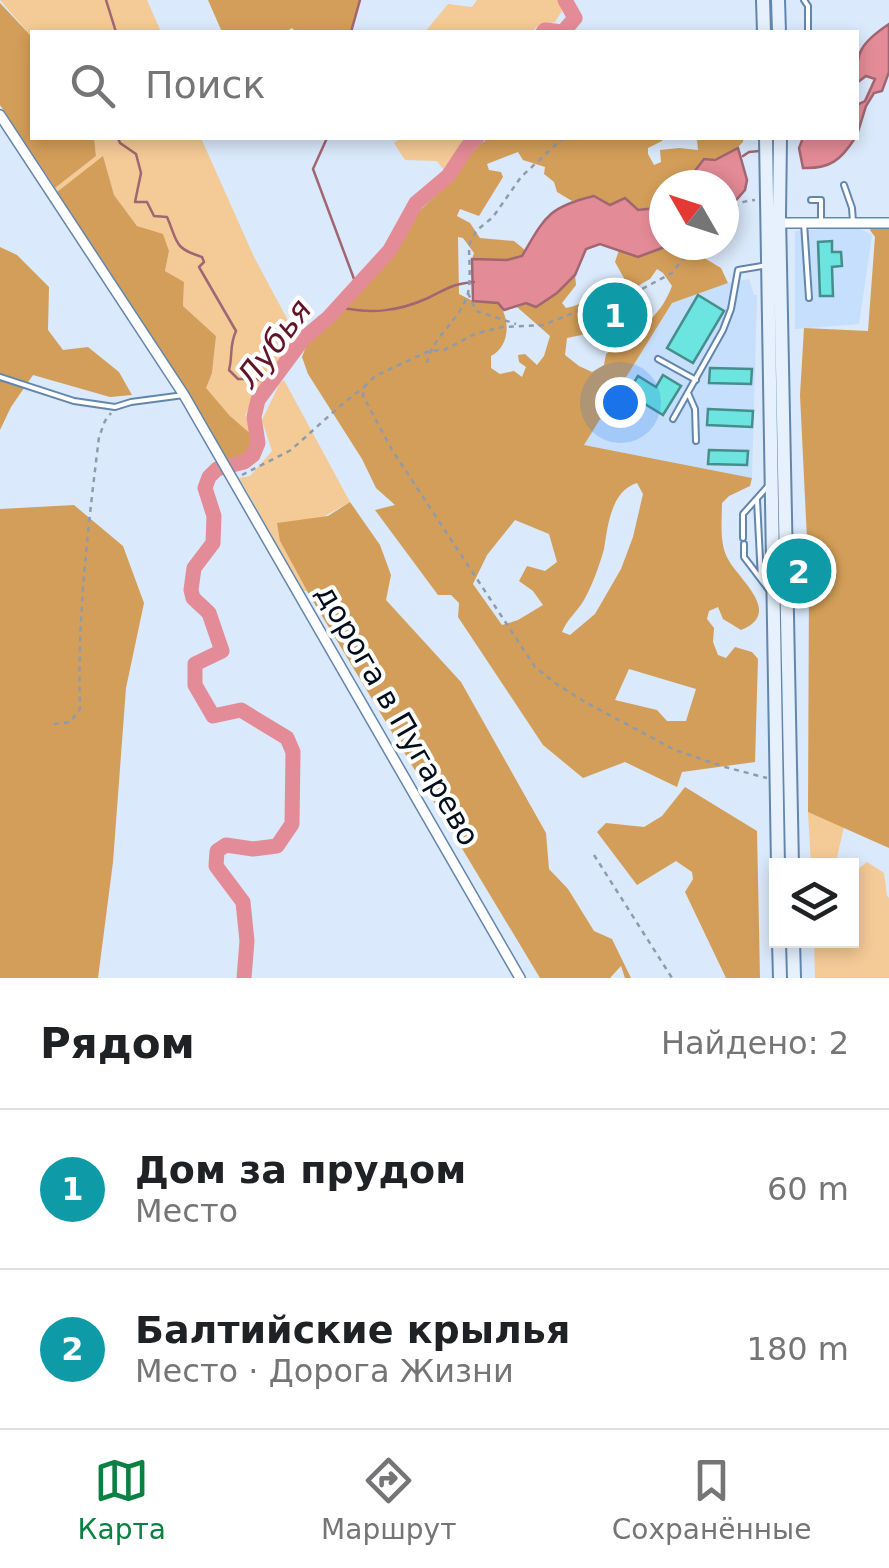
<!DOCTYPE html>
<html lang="ru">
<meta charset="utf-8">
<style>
body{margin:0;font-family:"DejaVu Sans",sans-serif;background:#f2f2f2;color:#202124}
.controls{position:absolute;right:30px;bottom:30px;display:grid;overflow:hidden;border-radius:0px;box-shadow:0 5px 15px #0003}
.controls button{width:90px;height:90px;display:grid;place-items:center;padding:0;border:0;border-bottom:2px solid #e0e0e0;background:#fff;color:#202124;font:50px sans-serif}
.compass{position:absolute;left:649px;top:170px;width:90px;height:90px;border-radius:50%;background:#fff;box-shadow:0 5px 15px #0003;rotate:309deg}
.you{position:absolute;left:620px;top:402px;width:35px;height:35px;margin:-25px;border:8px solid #fff;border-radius:50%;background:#1a73e8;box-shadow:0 0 0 15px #1a73e833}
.badge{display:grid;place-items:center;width:65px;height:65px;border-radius:50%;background:#0b8043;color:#fff;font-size:32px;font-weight:700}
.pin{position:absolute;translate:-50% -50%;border:5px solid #fff;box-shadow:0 2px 10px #0006}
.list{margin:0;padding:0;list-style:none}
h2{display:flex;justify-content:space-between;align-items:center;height:130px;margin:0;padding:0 40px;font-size:42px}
h2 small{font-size:32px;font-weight:400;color:#757577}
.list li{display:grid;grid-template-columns:65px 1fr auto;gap:30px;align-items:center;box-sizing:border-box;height:160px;padding:0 40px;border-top:2px solid #e0e0e0}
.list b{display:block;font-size:38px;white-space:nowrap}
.list p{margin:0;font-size:32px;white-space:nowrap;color:#757577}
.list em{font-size:32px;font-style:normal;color:#757577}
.icon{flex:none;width:55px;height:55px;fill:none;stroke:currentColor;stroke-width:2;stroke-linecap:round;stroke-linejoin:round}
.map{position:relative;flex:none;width:889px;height:978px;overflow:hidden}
.search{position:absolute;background:#fff;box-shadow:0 5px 15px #0003;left:30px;right:30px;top:30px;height:110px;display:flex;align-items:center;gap:25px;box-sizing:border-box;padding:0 35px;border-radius:0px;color:#757577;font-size:38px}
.sheet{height:450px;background:#fff}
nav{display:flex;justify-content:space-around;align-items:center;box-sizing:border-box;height:140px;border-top:2px solid #e0e0e0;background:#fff;font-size:28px;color:#757577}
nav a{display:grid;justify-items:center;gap:5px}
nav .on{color:#0b8043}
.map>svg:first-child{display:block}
.built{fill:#c5dffc}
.green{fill:#f4ca96}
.forest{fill:#d39e59;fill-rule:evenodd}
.water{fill:#e38b96;stroke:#a06671;stroke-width:2.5}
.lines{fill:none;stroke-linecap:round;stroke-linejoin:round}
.stream{stroke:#a06671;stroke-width:2.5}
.river{stroke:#e38b96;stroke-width:15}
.building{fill:#6ce4df;stroke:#468e8b;stroke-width:2.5}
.lane-casing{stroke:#6386ad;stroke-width:8}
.street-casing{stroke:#6386ad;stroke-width:12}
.secondary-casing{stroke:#6386ad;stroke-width:16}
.path{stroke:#8e9bac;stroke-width:2.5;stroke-dasharray:5 5;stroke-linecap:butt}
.lane{stroke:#fff;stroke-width:4}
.street{stroke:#fff;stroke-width:9}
.secondary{stroke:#e6f1fd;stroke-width:12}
.labels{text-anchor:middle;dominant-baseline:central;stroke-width:8;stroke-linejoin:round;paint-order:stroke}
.street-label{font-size:30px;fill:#030e1c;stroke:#fff}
.water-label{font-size:32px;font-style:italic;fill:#621427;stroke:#fff}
</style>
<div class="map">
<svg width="889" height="978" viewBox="0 0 889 978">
<rect width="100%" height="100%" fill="#dae9fb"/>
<path class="built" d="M857 227 872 235 859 324 795 329V231Z
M749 279 754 295H757L752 478 584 445 672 303 728 283Z"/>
<path class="green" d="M0 0H147L161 32H32V37Z
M477 0H558L562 11 555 22 536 27 533 32H425L448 4 472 7Z
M94 138H201L254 257 292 328 297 341 274 369 245 415 253 430 252 435 230 416 205 388 212 373 216 336 183 306 184 283 165 271 169 251 163 235 137 226 114 195 103 157 57 192 55 188 96 156Z
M400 138H466L443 169 437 161 405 160 394 143Z
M284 380 350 502 280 541 307 591H303L239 478 250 476 272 451 262 420 280 383Z
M808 812 844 827 837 857 846 865H811Z
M867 862 884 873 887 896 889 898V978H815L814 941H852V870L854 872Z"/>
<path class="forest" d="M208 0H360L351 32H296L292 28 285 32H222Z
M0 3 32 37V138H94L96 156 55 188 0 105Z
M488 138H663L662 141 648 148V154L654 165 661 162 660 150 679 148 698 150 697 140 690 138H743V142C733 153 719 161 704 159L684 185H664V201L656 208 638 210 625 198 610 206 594 196 572 201 557 192 554 182 544 174 545 167 523 160 518 152 487 164 489 170 501 172 503 177 479 216 460 209 457 216 470 223 480 238 514 241 525 250 523 256 507 260 472 259 474 253 463 238 458 237 459 294 473 301 498 303C511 319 510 346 491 356V368L500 374 514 371 522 377 526 367 519 362 518 355 525 354 537 365 544 356 550 336 517 307 557 293 575 275 576 285 562 303 566 308C584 305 596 292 613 288L619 299 589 311 584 316 586 334 567 338 565 355 579 366 592 372 604 365 606 354C633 335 660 319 672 286L663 273 657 269 650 279 636 287 625 280 615 262 619 250 638 257 670 245H698L701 256 721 268 728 283 672 303 584 445 752 478 750 486 729 496 722 503C722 521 719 543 728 559 738 579 784 613 741 630L723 619 718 607 709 611 707 619 714 628 713 642 718 655 726 658 735 647 752 652 758 659 755 762 682 772 677 787 625 762 583 778 543 745 458 617 459 603 451 595H438L375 510 395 505 376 488 362 459 308 374 302 357 307 344 362 291 394 255 420 210 452 181 471 153ZM637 483 643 494 633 537 621 569 595 614 570 635 562 632C567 619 577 612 584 600 592 586 600 564 604 549 608 525 611 491 637 483ZM515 520 549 534 557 562 545 571 527 566 519 581 533 591 543 605 518 620 502 625 473 584 487 555ZM629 669 696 689 686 721H667L657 710 615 700Z
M103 156 114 195 137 226 163 234 169 251 165 271 184 282 183 306 216 336 212 373 206 388 230 416 252 435 254 446 245 457 227 459 57 192Z
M873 225 889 228V848L808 812 809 581 800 395 804 328 868 331 875 237 870 230Z
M0 247 17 255 49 287 48 330 63 350 88 347 119 372 132 395 110 397 33 375 11 407 0 430Z
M350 502 380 545 391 575 386 600 461 682 546 833 549 869 568 889 594 931 612 939 631 978H625L621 966 610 978H540L307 591 280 541 277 523 328 516Z
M74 505 123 546 144 603 126 688 113 862 98 978H0V509Z
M685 787 757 831 760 978H726L685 892 693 879 692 872 676 861 637 885 597 832 606 823 644 827 662 816Z"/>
<path class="water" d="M889 24V72L882 91 874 93 866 106 857 135V105L865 101 875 79 866 76 858 82 857 87C856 52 859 44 889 24Z
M803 138H855C841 160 830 169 803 168L799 148Z
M738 148 747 180 745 190 724 214V185H684L704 159 715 160Z
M594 196 610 205 625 198 638 210 656 208 664 201V245H670L638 257 600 244 586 249 575 275 557 293 536 307 526 303 504 310 498 303 473 301 472 259 507 260 522 256C545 217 548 207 594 196Z"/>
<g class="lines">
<path class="stream" d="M106 0 116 32
M351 32 360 0
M118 138 120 143 136 154 141 173 135 202H147L154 216 167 217C178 242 173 248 202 257L204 262 199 267 236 331C229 346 233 355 229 370L238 379H257L271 384
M327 138 313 169 357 287
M743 156 749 152 759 151
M704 245 705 247
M339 307C371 314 397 312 428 298 447 289 451 284 474 282"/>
<path class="river" d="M543 32 545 30 563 32 575 18 565 0
M244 978 247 941 243 902 216 866 217 851 226 845 253 849 277 846 292 824 293 752 287 738 241 710 213 716 195 685V664L222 651 209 613 193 598 191 590 194 568 213 543 214 516 205 488 209 477 217 469 244 462 253 455 258 443 254 417 258 400 304 338 328 318 390 250 416 203 448 176 468 146 477 138"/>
</g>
<path class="building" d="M832 241V252H841L842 266 832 267 833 296H820L818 242Z
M698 295 724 311 693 363 667 348Z
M637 298 643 313 594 333 588 318Z
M710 368 752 369 751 384 709 383Z
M663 375 681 386 663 415 627 393 638 376 656 387Z
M708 409 753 411 752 427 707 425Z
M709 450 748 451 747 465 708 464Z"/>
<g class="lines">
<g class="lane-casing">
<path id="lane" d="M804 0 808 6V32
M844 185 852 208 853 222
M811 200H821V222
M804 223 809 298
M658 359 696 380
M0 377 74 401 115 407 131 402 184 395
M688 393 695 409 696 441
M673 419 723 330 731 309 738 270 762 266
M757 500 761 579
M743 538V514L768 486
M744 544V557L769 590"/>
</g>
<g class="street-casing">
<path id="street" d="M0 115 184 395 520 978
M779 223H889"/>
</g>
<g class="secondary-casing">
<path id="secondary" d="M763 0 764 32
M778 0 779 32
M766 138 778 866
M780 138 779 216 792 866
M779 941 780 978
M793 941 794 978"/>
</g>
<path class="path" d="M679 138H685
M724 225C733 208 736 201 755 200
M702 245 682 260 672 273 642 289 608 299 543 325 502 327 475 334 444 350 429 351 375 376 365 386 363 396 392 450 535 667 555 683 585 702 675 750 725 767 767 778
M468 293 476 311 516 324
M427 363C432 336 461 320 468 293 471 281 469 258 469 245L476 231 493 217 521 177 563 138
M242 475 291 450 340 406 364 387
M54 724 70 722 80 709C77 618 88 528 99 437L105 421 111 413
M594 855 672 978"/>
<use href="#lane" class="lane"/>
<use href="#street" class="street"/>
<use href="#secondary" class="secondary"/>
</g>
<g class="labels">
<g class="street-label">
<text transform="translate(398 715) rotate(60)">дорога в Пугарево</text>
</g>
<g class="water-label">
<text transform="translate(274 343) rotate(-53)">Лубья</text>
</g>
</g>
</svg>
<div class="controls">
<button><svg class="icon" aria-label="layers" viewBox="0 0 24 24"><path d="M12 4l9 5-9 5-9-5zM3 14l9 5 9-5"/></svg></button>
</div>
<svg class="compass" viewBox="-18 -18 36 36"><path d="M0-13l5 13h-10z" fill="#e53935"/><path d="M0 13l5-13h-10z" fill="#757577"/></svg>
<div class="you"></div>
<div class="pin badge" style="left:615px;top:315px;background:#0f9aa8">1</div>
<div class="pin badge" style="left:799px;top:571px;background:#0f9aa8">2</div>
<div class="search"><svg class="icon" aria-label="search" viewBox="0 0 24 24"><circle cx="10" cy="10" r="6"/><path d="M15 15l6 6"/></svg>Поиск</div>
</div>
<section class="sheet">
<h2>Рядом<small>Найдено: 2</small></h2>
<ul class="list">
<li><span class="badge" style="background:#0f9aa8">1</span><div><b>Дом за прудом</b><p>Место</p></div><em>60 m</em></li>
<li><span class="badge" style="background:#0f9aa8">2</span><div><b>Балтийские крылья</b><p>Место · Дорога Жизни</p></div><em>180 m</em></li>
</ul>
</section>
<nav>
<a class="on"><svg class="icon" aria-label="map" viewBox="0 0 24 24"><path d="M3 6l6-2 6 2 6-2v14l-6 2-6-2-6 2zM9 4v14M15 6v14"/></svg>Карта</a>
<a><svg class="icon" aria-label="directions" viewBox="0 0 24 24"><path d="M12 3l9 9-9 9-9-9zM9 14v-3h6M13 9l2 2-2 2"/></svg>Маршрут</a>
<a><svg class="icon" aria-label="saved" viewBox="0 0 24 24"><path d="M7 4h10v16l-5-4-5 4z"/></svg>Сохранённые</a>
</nav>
